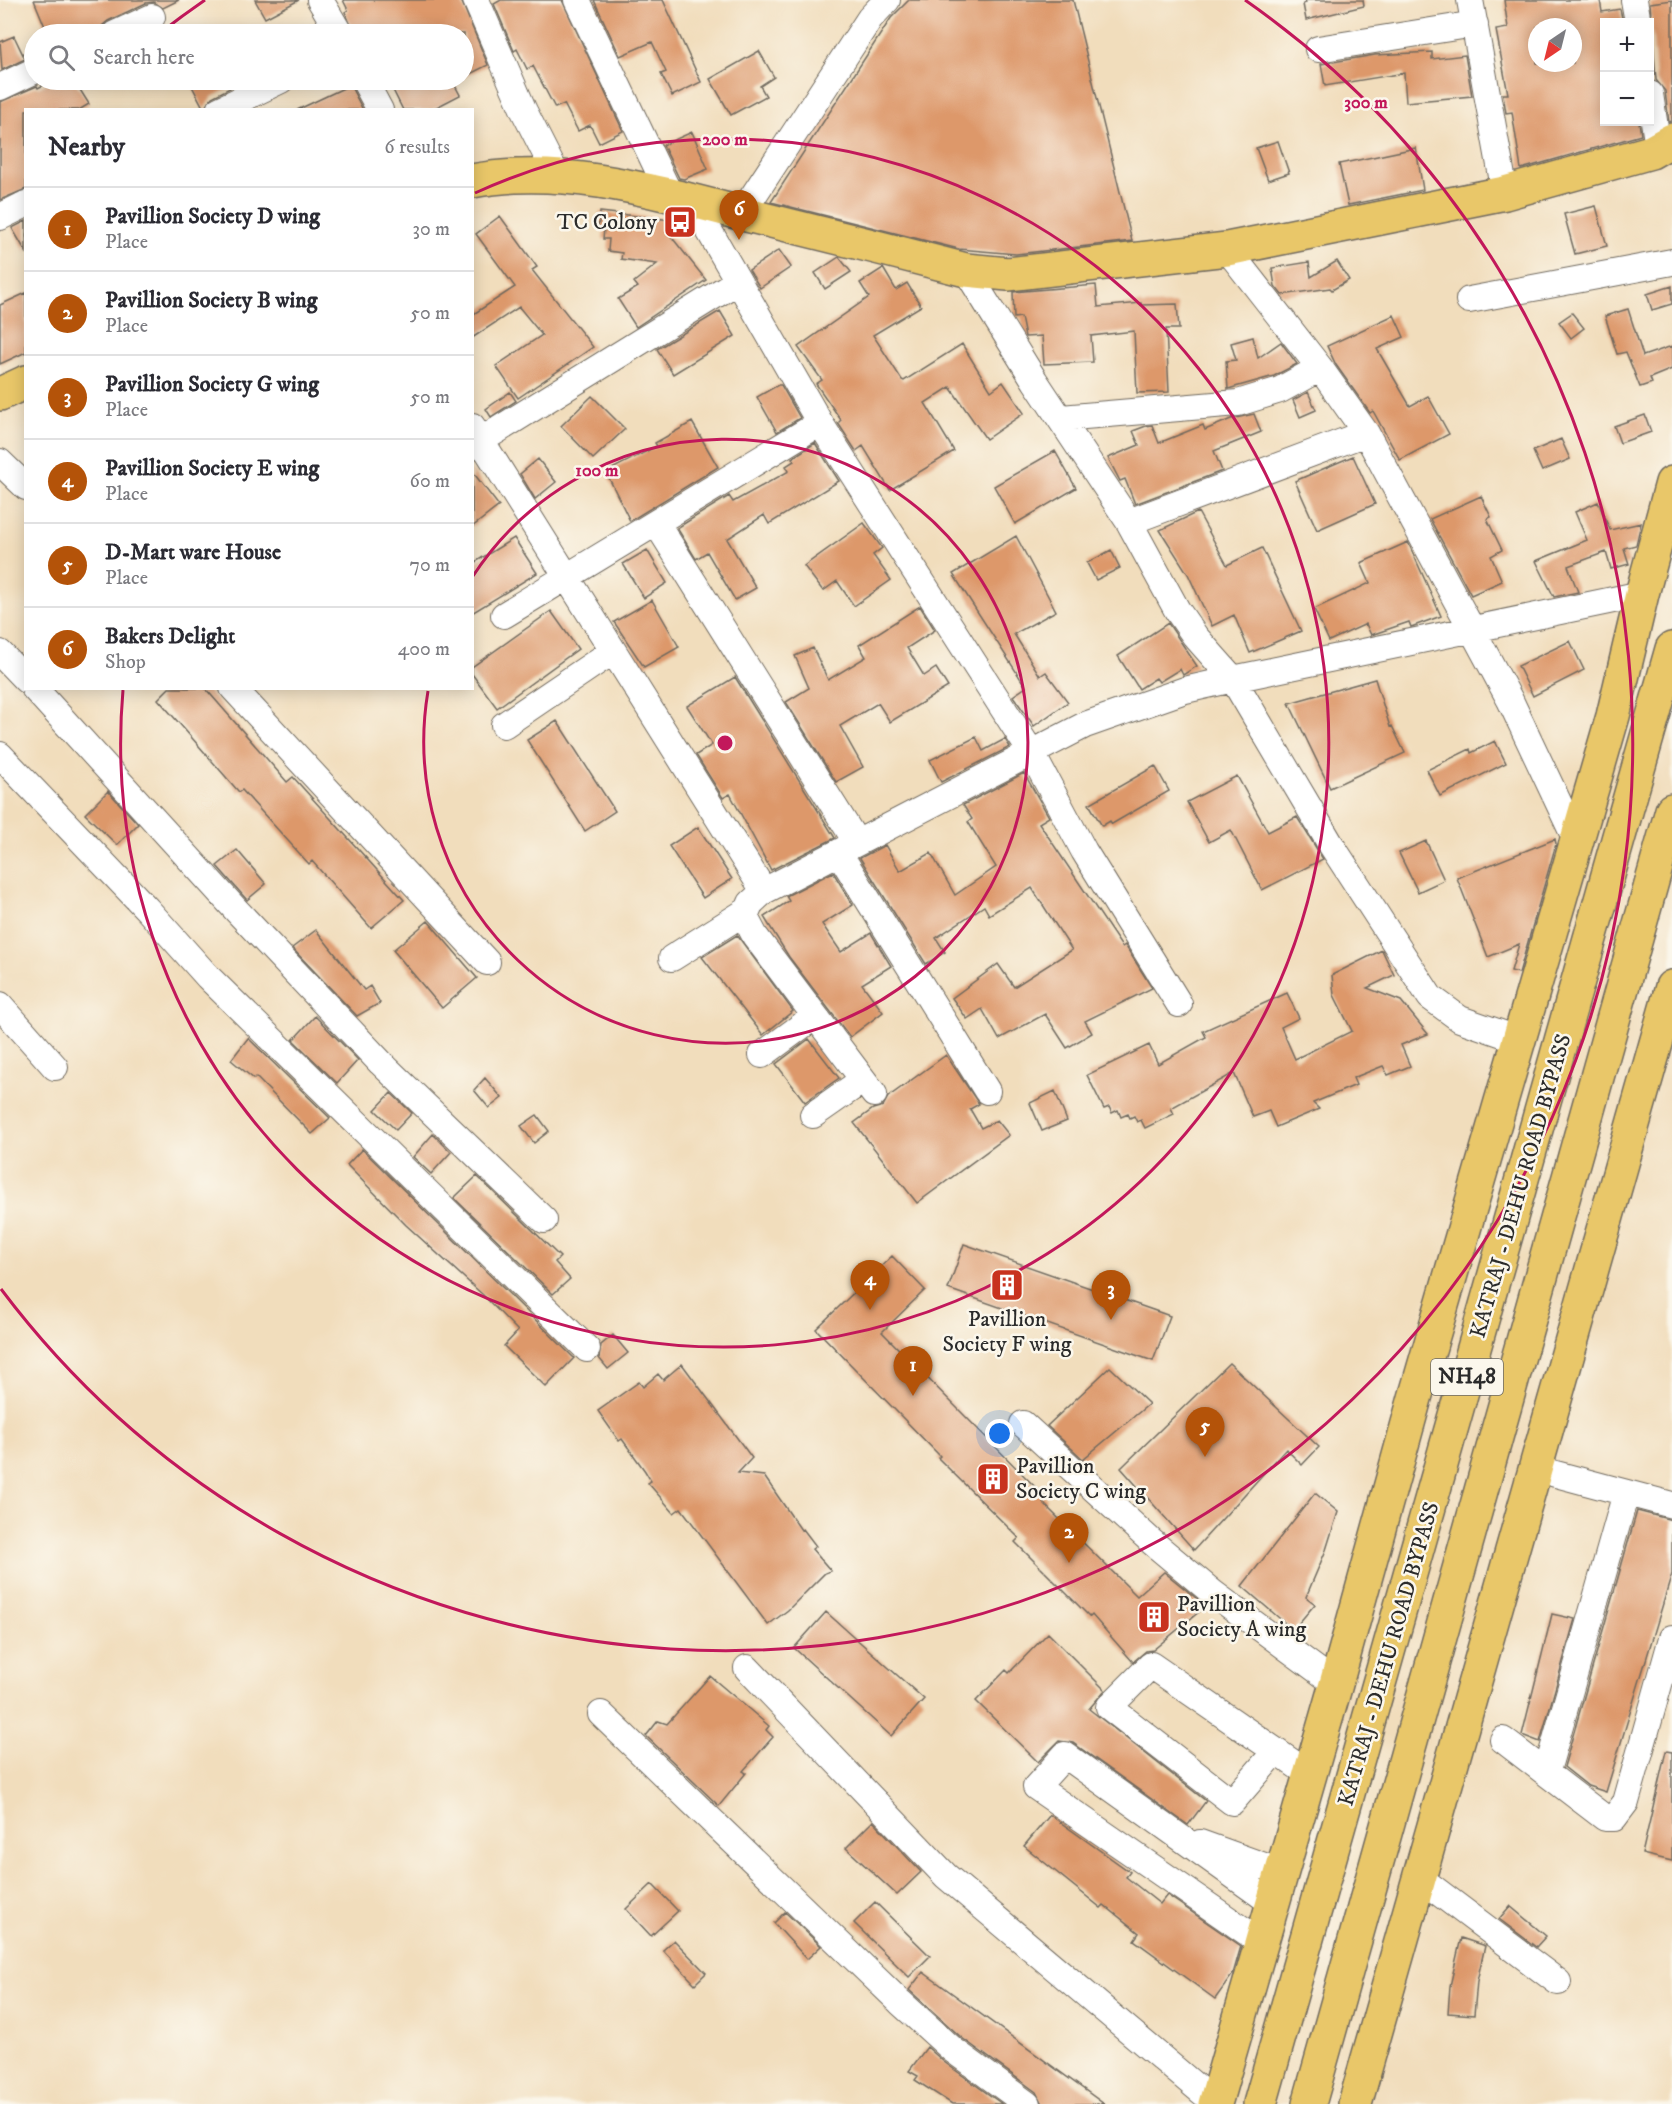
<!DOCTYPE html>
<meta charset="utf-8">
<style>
body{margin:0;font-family:"IM FELL DW Pica",serif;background:#f2f2f3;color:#2b2b33}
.controls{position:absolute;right:18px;top:18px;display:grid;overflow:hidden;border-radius:0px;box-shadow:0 3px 15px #0003}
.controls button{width:54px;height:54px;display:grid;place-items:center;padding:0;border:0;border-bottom:2px solid #e1e1e2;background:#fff;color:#2b2b33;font:30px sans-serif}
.compass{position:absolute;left:1528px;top:18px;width:54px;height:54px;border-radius:50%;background:#fff;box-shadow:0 3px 15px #0003;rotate:215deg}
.you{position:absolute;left:1000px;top:1434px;width:21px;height:21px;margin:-15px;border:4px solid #fff;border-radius:50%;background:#1a73e8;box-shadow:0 0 0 9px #1a73e833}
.badge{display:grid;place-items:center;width:39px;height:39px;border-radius:50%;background:#b45309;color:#fff;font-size:20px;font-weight:700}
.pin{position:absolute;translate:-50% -50px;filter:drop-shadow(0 2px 3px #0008)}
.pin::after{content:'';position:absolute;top:32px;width:21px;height:18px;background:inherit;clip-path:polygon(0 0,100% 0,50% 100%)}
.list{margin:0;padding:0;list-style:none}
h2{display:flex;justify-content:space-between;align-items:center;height:78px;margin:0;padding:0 24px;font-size:26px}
h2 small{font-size:20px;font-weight:400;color:#7c7c81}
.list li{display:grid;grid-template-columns:39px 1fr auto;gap:18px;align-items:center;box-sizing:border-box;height:84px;padding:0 24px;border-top:2px solid #e1e1e2}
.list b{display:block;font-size:22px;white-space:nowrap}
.list p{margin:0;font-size:20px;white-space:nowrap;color:#7c7c81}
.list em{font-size:20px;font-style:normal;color:#7c7c81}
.icon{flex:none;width:33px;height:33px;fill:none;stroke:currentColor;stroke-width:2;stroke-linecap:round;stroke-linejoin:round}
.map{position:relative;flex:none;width:1672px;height:2104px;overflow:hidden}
.search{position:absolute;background:#fff;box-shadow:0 3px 15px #0003;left:24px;top:24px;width:450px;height:66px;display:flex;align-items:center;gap:15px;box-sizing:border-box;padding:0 21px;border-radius:33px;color:#7c7c81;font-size:22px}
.panel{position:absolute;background:#fff;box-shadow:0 3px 15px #0003;left:24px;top:108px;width:450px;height:582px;border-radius:0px}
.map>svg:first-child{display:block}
.building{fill:#dd986a;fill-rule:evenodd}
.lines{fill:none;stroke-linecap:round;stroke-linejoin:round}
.minor-casing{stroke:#70695e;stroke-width:28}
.major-casing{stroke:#70695e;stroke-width:36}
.highway-casing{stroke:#70695e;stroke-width:36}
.minor{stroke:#fff;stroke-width:26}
.major{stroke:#e9c769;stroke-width:33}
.highway{stroke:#e9c769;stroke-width:33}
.ring{fill:none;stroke:#c2185b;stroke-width:3}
.labels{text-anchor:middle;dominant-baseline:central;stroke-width:5;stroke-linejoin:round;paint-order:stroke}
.shield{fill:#fbf7ec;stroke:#696865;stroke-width:1.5}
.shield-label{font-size:21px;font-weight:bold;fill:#2b2b2b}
.poi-label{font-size:22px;fill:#2b2b2b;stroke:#fbf7ec;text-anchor:start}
.street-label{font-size:22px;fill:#2b2b2b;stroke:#fbf7ec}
.centre{fill:#c2185b;stroke:#fbf7ec;stroke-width:3}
.ring-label{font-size:18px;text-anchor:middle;font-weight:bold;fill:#c2185b;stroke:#fbf7ec;stroke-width:5;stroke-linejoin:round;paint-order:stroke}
</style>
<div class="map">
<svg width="1672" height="2104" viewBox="0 0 1672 2104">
<rect width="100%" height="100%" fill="#fbf7ec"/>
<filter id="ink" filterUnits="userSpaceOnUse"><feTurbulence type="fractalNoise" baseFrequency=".0167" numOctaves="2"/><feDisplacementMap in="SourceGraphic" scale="12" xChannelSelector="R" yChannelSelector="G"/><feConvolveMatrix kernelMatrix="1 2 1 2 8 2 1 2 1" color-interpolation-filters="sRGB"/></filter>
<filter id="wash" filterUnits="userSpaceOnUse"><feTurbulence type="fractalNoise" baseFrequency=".008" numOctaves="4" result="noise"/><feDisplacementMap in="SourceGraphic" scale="24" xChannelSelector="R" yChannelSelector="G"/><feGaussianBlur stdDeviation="1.35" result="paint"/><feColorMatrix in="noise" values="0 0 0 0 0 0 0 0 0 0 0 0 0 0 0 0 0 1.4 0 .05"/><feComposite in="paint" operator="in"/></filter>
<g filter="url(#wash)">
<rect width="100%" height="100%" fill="#f1ddbc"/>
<g id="blocks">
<path class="building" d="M34 0H179L163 8 154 2 146 3 108 21 102 26 100 34H48Z
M255 0H299L265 18Z
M343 0H461L488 65 464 77V34H355L345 12 348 10Z
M501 0H562L623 131 599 143 590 125 578 131 564 104 555 108 533 66 527 69 517 49 514 51 494 4Z
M594 0H663L701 82 672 96 661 74 666 72 652 42 620 56Z
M909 0H1073L1132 241 1016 254 959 249 771 202 891 18Z
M1305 0H1363L1364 6 1306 20 1303 4 1306 3Z
M1504 0H1600L1602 12 1620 9 1623 22H1605V122H1639L1641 135 1521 169 1512 112 1506 113 1503 94H1508L1496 30 1508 28ZM1537 27H1573V63H1537Z
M1672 0V121L1669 122 1665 91 1656 80 1650 3Z
M317 25 323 34H298Z
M14 36 25 59 2 70 0 42Z
M759 51 774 77 760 86 766 96 731 115 710 79Z
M1432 52V59L1465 55 1472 96 1406 102 1404 73 1325 86 1321 64 1375 55Z
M53 80H74L89 104 79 110H26V189L0 200V102L37 86 38 88Z
M205 80H226L230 88 212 97 204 109 192 86Z
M388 80H452L460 95 431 110H403Z
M350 85 363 110H297Z
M692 132 708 169 684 179 679 178 663 145Z
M1278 141 1289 173 1268 180 1256 148Z
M1416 148 1423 190 1348 205 1339 164Z
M1596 206 1607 246 1575 254 1564 214Z
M600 212 672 220 670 235 706 280 636 327 618 299 638 287 634 282 657 264 621 259 622 253 608 251 609 239H603L604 229 598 228Z
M500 216 537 267 532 270 593 347 518 398 496 366 542 335 519 307 472 338V315L515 287 476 234Z
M26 221V252L12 228Z
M779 250 791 267 760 288 749 270Z
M839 257 851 272 825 289 815 273Z
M1337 261 1349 280 1332 290 1330 288 1282 295 1275 286 1272 268 1309 262 1311 277Z
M883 268 896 290 907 283 921 306 873 335 902 380 904 381 962 344 991 391 1003 382 1024 413 986 439 950 387 925 403 954 451 890 490 863 446 856 451 838 423 841 420 816 384 822 380 798 347 869 297 860 283Z
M1096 285 1098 307 1141 303V305L1177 304 1179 329H1166L1169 392 1137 393 1134 331 1091 336 1093 362 1044 364 1042 336 1025 337 1021 317 1014 318 1013 292Z
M1672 286V304L1652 310 1647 294Z
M26 293V352L0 364V305Z
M1628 309 1643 356 1672 346V369L1650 378 1652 383 1640 387 1626 352 1617 354 1605 316Z
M720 311 735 336 673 374 657 349Z
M1572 313 1584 328 1571 338 1559 322Z
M1394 315 1404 337 1377 349 1410 406 1428 396 1449 434 1400 460 1373 411 1370 413 1336 365 1327 346Z
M1253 337 1258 358 1281 342 1297 364 1274 376 1228 389 1226 361 1236 360 1231 343Z
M778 385H781L800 418 777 432 757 397Z
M510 392 516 401 491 417 486 409Z
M1308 392 1316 410 1300 417 1293 400Z
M592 396 625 429 593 459 561 426Z
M1254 414 1261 432 1214 451 1222 471 1135 504 1125 479 1120 481 1108 458 1139 445 1133 431 1146 426 1152 425 1159 443 1203 425 1205 430 1231 419Z
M1645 415 1651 432 1620 443 1614 426Z
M692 422 718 467 630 521 606 472 657 446 655 443Z
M1561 439 1570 459 1542 471 1533 451Z
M815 443 839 481 769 524 764 515 727 539 756 588 735 600 707 552 696 559 677 528 729 496 733 502 789 471 786 466 794 461 792 458Z
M1055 451 1076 488 1015 524 994 486Z
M1353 456 1375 504 1317 530 1295 481Z
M538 459 556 482 535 499 520 474Z
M472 471 499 506 472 527Z
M1481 496 1491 517 1487 519 1502 550 1491 556 1502 581 1471 595 1430 519Z
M1598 502 1610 530 1641 523 1636 545 1624 548 1629 564 1611 569 1606 552 1568 566 1578 592 1554 597 1536 561 1587 540 1575 512Z
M1198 512 1227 565 1262 548 1301 631 1250 653 1234 615 1212 626 1188 574 1160 530Z
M864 523 882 548 873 555 891 580 854 606 837 581 823 591 804 566Z
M1016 536 1056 611 1014 634 1040 676 1046 672 1068 702 1034 726 1013 696 1026 687 953 574Z
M514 538 537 573 472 613V564Z
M1408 542 1441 616 1411 627 1409 622 1371 635 1366 624 1329 641 1314 609 1370 583 1361 563Z
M647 550 667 583 644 598 623 564Z
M1111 550 1120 568 1096 580 1087 563Z
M652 600 679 647 644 667 614 622Z
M920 606 935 630 907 648 924 676 936 668 948 687 890 722 878 703 840 726 863 767 836 782 786 702 809 688 795 656 813 648 828 680 866 657 859 645Z
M551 611 578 649 497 708 472 674V667Z
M1168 623 1197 666 1183 675 1180 669 1159 682 1156 678 1139 689 1118 656Z
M1570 641 1584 670 1533 696 1518 666Z
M735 677 835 838 771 870 730 794 723 798 696 755 712 745 687 706Z
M1375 679 1390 727 1392 726 1405 753 1330 788 1289 703Z
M169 688H205L287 782 293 777 404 900 371 928 312 861 309 864 242 790 239 792 158 699Z
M557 721 615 811 585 831 527 740Z
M976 737 983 751 1005 739 1010 747 941 782 930 760Z
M1495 741 1506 763 1440 796 1427 770 1470 749 1471 753Z
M1155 766 1169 791 1112 824 1110 821 1102 826 1089 804Z
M1024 773 1049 817 1039 823 1122 947 1125 945 1152 988 1085 1021 1092 1033 1067 1048 1045 1014 999 1039 982 1009 967 1019 952 998 998 964 1014 987 1072 950 1032 888 989 915 984 906 936 938 945 952 926 964 860 858 885 845 900 871 931 853 955 895 996 867 968 822 972 819 963 805Z
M1237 776 1268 832 1297 817 1323 859 1262 890 1231 830 1209 842 1187 802Z
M108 791 138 824 117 845 85 814Z
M698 827 732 879 703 898 669 846Z
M1555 839 1556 844 1519 973 1511 971 1519 944 1488 957 1457 878Z
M1426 841 1444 880 1418 892 1399 853Z
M237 850 266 884 247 900 217 866Z
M833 872 853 905 822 924 841 952 871 933 891 966 862 984 883 1012 850 1037 789 957 764 917 789 901 786 896Z
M428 921 477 978 442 1008 393 950Z
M316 930 364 990 370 986 380 1003 357 1016 292 948Z
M737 935 793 1011 763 1035 702 957Z
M1382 950 1394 975 1367 988 1401 1001 1428 1034 1401 1045 1410 1066 1388 1075 1383 1066 1353 1078 1356 1085 1313 1103 1319 1109 1276 1127 1269 1111 1253 1117 1234 1073 1171 1108 1174 1114 1145 1128 1141 1120 1137 1122 1134 1116 1130 1118 1128 1114 1121 1117 1118 1110 1112 1113 1109 1107 1104 1109 1087 1075 1149 1045 1158 1064 1206 1037 1203 1031 1287 993 1299 1018 1281 1027 1295 1059 1352 1031 1334 995 1332 975Z
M315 1016 358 1060 337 1083 293 1040Z
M248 1038 330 1118 312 1134 256 1077 254 1079 231 1060Z
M809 1039 839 1078 805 1102 776 1064Z
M946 1055 979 1104 970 1109 981 1128 997 1120 1009 1135 917 1203 854 1123 873 1109 883 1106 888 1097Z
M485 1078 502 1098 489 1108 474 1090Z
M1055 1091 1067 1121 1042 1131 1030 1103Z
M391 1093 412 1113 396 1130 375 1110Z
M537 1115 549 1131 534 1143 521 1126Z
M433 1134 451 1152 431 1174 413 1157Z
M362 1149 574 1358 546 1387 504 1346 518 1331 483 1295 406 1225 347 1165Z
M477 1176 560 1257 555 1262 570 1279 553 1294 454 1198Z
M964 1244 1170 1316 1153 1361 948 1289Z
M892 1256 925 1290 882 1332 1047 1499 1043 1503 1137 1596 1164 1572 1206 1606 1153 1650 1146 1651 1133 1662 1092 1615 1090 1617 1015 1542 1019 1538 938 1458 940 1456 816 1329Z
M613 1335 628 1353 608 1369 599 1358 601 1345Z
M1229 1363 1319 1447 1302 1465 1286 1449 1194 1550 1121 1468Z
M682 1364 752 1458 738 1473 764 1476 801 1530 803 1529 816 1546 812 1549 831 1571 825 1573 788 1610 768 1625 681 1508 674 1513 648 1483 651 1481 645 1471 622 1439 619 1441 598 1411 639 1382 643 1387 658 1374 663 1380Z
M1110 1367 1149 1404 1083 1459 1047 1426Z
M1315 1493 1338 1512 1326 1550 1306 1597 1315 1604 1293 1630 1242 1586Z
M1637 1511 1672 1520V1574L1606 1792 1588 1786 1564 1767Z
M826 1612 924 1699 891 1736 794 1648Z
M1552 1614 1575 1619 1540 1742 1522 1735Z
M1048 1633 1105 1690 1089 1709 1206 1801 1188 1825 1073 1743 1059 1741 1038 1762 976 1701 1006 1670 1009 1673Z
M710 1676 769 1726 766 1730 773 1737 743 1771 746 1773 719 1806 646 1736 658 1721 667 1724Z
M1666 1751 1672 1752V1861L1642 1854Z
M1050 1815 1130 1872 1126 1877 1160 1904 1167 1895 1241 1946 1233 1974 1215 1999 1134 1940 1139 1933 1104 1905 1101 1908 1024 1846Z
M873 1821 921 1872 897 1895 846 1848Z
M652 1884 678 1911 651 1936 626 1909Z
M875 1902 930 1956 909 1977 854 1923Z
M1510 1906 1546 1936 1536 1947 1499 1919Z
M785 1912 821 1946 807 1959 774 1923Z
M1461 1938 1485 1946 1477 1981 1474 2015 1448 2013 1450 1986Z
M674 1940 706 1973 695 1984 663 1950Z
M923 1972 1104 2104H1042L1036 2092 962 2038 909 1990Z
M927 2047 944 2062 1002 2104H952L915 2080 918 2076 909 2071Z"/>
</g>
</g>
<g filter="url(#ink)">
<use href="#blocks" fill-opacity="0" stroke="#70695e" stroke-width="1.5"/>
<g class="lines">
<g class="minor-casing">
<path id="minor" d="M320 0 340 34
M476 0 524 111 558 178
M577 0 671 197
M1470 0 1505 193
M1634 0 1638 22
M115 34 152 17
M1318 49 1475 24
M364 80 380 110
M0 87 34 71
M1650 94 1658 148
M219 110 281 80
M692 201 820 423 1031 752 1084 851 1179 1004
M742 213 870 18 887 0
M0 217 26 204
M1227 249 1320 368 1366 433 1510 700 1577 842
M966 270 1035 381 1129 522 1177 610 1195 636 1233 679 1330 843 1430 997 1460 1019 1520 1040
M1469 300 1672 262
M1061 418 1238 403 1280 390 1320 368
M472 426 764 891
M472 446 738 281
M0 462 26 487
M1129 522 1366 433
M657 524 857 843
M504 615 820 423
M0 653 26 680
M34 688 237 911 381 1063 544 1220
M233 688 487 962
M504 725 613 651
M0 755 147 909 208 977 587 1349
M839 853 987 1091
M672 958 748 910
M0 1005 55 1067
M762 1055 815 1016
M874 1094 755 936 745 917 751 903 764 891 1085 725 1185 690 1233 679 1642 594
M813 1115 863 1080
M1023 1424 1152 1542 1213 1593 1336 1684
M1537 1469 1672 1505
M747 1668 946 1876 1215 2103
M601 1714 900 2002 953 2050 1027 2104
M1503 1740 1605 1818H1614L1626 1802 1672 1638
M1276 1751 1232 1802 1109 1707 1151 1665 1309 1774
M1547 1771 1626 1493
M1200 1843 1281 1872
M1421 1879 1558 1982
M1261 1942 1036 1787 1065 1755 1272 1903"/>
</g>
<g class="major-casing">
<path id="major" d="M472 181C565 163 665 194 755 217 825 234 896 252 966 270L1008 274 1227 249 1505 193 1651 152 1672 140
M0 394 26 382
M1215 2104 1336 1684 1415 1398 1613 716 1642 594 1672 483
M1355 2104 1672 987"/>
</g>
<g class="highway-casing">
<path id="highway" d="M1260 2104 1672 649
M1309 2104 1672 810"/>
</g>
<use href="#minor" class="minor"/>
<use href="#major" class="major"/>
<use href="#highway" class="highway"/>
</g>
</g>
<g class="ring">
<path d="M473 576A302 302 0 1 1 428 691"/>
<path d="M475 193A604 604 0 1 1 123 690"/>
<path d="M160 33A907 907 0 0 1 205 0M1245 0A907 907 0 1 1 1 1289"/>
</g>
<defs>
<g id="bus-square" transform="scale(1.725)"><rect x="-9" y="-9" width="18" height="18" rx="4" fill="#c8321e" stroke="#fbf7ec"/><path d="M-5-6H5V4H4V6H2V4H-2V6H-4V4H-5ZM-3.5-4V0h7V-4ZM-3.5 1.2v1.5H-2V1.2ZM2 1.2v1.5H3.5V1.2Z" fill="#fff"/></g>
<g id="building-square" transform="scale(1.725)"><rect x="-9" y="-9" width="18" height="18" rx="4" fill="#c8321e" stroke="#fbf7ec"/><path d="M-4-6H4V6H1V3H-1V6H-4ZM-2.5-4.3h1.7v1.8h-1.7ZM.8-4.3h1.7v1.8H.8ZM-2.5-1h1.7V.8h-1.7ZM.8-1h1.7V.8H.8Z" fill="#fff"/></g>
</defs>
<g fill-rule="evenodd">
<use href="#bus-square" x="680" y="222"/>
<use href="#building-square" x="1007" y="1285"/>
<use href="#building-square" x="993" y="1479"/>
<use href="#building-square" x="1154" y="1617"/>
</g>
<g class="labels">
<rect class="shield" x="1431" y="1359" width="72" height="36" rx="4.5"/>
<g class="shield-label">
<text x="1467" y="1377">NH48</text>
</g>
<g class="poi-label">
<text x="657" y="222" text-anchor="end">TC Colony</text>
<text x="1007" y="1319" text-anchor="middle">Pavillion<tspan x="1007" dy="25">Society F wing</tspan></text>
<text x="1016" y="1466">Pavillion<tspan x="1016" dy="25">Society C wing</tspan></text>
<text x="1177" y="1604">Pavillion<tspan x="1177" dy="25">Society A wing</tspan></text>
</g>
<g class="street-label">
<text transform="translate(1521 1186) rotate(-74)">KATRAJ - DEHU ROAD BYPASS</text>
<text transform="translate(1389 1654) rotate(-74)">KATRAJ - DEHU ROAD BYPASS</text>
</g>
</g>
<circle cx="725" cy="743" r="9" class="centre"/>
<g class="ring-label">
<text x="1366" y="108">300 m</text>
<text x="725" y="145">200 m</text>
<text x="597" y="476">100 m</text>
</g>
</svg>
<div class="controls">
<button>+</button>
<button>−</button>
</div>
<svg class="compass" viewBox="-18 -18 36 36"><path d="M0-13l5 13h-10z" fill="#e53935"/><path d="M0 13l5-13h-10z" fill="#7c7c81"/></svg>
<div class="you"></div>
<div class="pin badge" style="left:913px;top:1396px">1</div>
<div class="pin badge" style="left:1069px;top:1563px">2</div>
<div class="pin badge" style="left:1111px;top:1320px">3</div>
<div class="pin badge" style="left:870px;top:1310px">4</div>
<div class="pin badge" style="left:1205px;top:1457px">5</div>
<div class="pin badge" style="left:739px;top:240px">6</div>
<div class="search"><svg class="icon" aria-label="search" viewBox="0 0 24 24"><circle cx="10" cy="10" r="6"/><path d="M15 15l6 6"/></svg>Search here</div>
<section class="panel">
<h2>Nearby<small>6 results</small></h2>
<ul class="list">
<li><span class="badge">1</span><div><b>Pavillion Society D wing</b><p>Place</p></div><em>30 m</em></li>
<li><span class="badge">2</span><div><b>Pavillion Society B wing</b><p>Place</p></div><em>50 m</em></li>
<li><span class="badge">3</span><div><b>Pavillion Society G wing</b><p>Place</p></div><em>50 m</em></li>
<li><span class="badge">4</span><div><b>Pavillion Society E wing</b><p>Place</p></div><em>60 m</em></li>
<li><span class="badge">5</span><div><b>D-Mart ware House</b><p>Place</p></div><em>70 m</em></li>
<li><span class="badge">6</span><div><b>Bakers Delight</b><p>Shop</p></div><em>400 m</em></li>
</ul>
</section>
</div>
